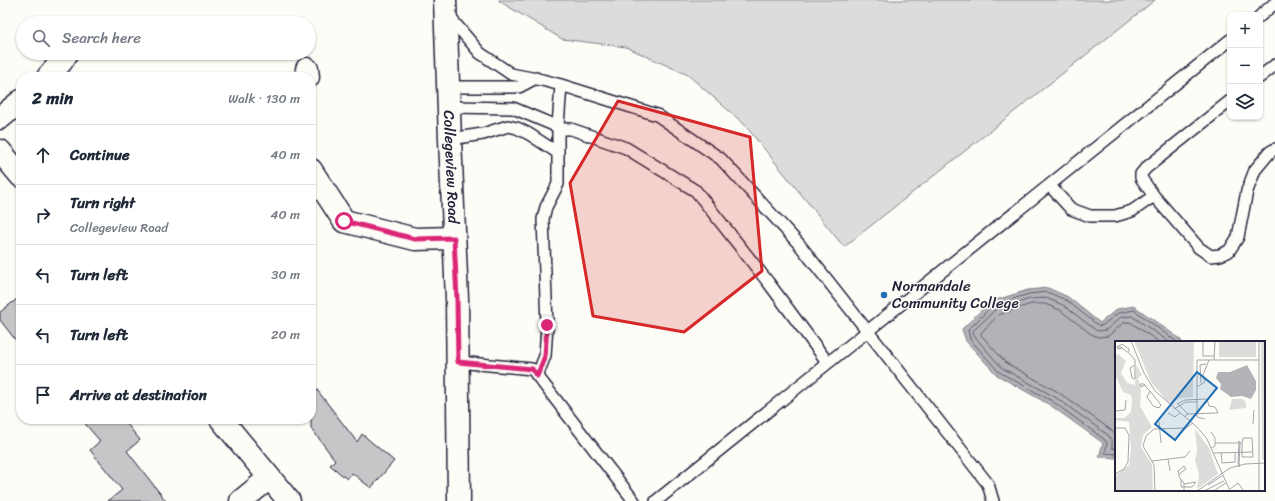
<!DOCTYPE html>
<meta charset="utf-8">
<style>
body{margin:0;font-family:Sriracha,sans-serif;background:#f2f2f3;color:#1f2937}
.controls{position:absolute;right:12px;top:12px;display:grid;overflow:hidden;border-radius:8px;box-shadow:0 1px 3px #0004}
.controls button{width:36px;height:36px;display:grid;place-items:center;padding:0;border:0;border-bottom:1px solid #e0e1e3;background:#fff;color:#1f2937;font:20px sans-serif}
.stop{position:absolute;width:12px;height:12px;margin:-9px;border:3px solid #db2777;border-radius:50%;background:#fff}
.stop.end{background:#db2777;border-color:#fff;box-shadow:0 1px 4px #0008}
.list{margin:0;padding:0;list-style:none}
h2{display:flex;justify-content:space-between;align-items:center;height:52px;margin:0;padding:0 16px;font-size:17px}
h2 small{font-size:13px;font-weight:400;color:#747a83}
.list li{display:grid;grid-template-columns:26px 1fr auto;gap:12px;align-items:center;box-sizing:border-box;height:60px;padding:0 16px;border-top:1px solid #e0e1e3}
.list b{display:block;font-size:15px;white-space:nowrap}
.list p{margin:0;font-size:13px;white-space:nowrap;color:#747a83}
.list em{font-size:13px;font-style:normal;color:#747a83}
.icon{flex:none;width:22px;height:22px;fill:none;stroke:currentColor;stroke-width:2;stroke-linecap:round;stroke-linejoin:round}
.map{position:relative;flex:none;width:1275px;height:501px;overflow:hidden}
.search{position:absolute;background:#fff;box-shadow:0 1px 3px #0004;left:16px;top:16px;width:300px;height:44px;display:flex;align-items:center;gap:10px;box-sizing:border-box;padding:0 14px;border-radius:22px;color:#747a83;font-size:15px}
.panel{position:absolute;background:#fff;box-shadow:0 1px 3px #0004;left:16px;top:72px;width:300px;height:352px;border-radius:16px}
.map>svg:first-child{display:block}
.green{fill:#dddcdb;stroke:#807f8b}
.water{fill:#b2b2b7;stroke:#787885}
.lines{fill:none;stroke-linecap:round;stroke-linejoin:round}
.shore{stroke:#5c5c6d;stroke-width:1}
.building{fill:#c6c6c8;stroke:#22223b}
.service-casing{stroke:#22223b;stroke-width:14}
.minor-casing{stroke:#22223b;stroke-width:25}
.tertiary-casing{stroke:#22223b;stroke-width:25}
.service{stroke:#fdfcf7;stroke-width:11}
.minor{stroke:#fdfcf7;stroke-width:22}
.tertiary{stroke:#fdfcf7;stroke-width:22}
.route{stroke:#db2777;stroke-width:5}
.marked{fill:#d62828;fill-opacity:0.2;stroke:#d62828;stroke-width:3;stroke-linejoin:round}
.poi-dot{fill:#1f6fb2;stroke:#fdfcf7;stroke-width:1.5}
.labels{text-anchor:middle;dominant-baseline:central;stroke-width:3;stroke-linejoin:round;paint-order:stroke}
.street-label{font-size:15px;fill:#22223b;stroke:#fdfcf7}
.poi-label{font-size:15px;fill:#22223b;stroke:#fdfcf7;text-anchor:start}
.inset-road{fill:none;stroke:#a5a5ac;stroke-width:1}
.view{fill:#1f6fb2;fill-opacity:0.15;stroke:#1f6fb2;stroke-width:2}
.inset-edge{fill:none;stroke:#22223b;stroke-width:2}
</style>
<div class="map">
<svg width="1275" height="501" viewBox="0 0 1275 501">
<rect width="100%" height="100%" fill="#fdfcf7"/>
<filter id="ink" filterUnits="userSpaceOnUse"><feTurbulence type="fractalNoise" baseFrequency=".025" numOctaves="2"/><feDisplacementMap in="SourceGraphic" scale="8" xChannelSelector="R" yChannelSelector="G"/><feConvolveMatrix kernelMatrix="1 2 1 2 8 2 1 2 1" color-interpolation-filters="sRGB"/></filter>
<g filter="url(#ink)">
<path class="green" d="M499 0H1155L844 247 744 124 688 75 626 47 562 39 499 1Z"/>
<path class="water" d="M1048 288 1068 297 1100 323 1117 309 1134 306 1180 339 1182 342H1116V458L1099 457 1103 443 1050 405 997 375 966 341 962 329 990 302 1028 290Z"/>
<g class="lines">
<path class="shore" d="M1116 436 1111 430 1058 392 1006 363 981 335V333L998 315 1031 304H1045L1060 310 1091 334 1098 337 1108 336 1123 323 1130 322 1159 342
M1116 449 1112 448V441L1108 435 1055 397 1002 368 974 336 973 331 995 310 1030 299 1046 298 1063 305 1097 331 1106 330 1121 317 1132 316 1169 342
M1116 454 1105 453 1107 443 1105 440 1052 401 999 372 970 339 968 330 993 305 1029 294 1047 292 1066 300 1099 326 1103 325 1118 313 1134 310 1177 342"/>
</g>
<path class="building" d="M21 296V347L0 320V312Z
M311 382 357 442 362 434 394 461 371 488 352 473 347 479 330 465 335 460 311 428Z
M81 419H123L140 440 127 451 166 501H108L122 490 90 450 100 441Z"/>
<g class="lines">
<g class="service-casing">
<path id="service" d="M447 14 480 53 511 74 542 80 561 85 558 126V184L546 207 543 219 547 325 545 356 537 376
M1260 16 1275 3
M1260 77 1275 65
M561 85 657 115 721 159 799 244 988 484 993 501
M448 87H519L536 78
M449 107 513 108 563 129H571L626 148 696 191 768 282 828 363
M450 139 483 134 508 126 517 128 529 134 558 153
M1050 186 1071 209 1090 216H1115L1132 211 1154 196 1199 248 1211 256 1220 255 1229 251 1238 237 1247 191 1255 170 1270 152 1275 149
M1154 196 1141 178V174L1146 168 1230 101
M458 362 532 369 634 501
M656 501 1230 40"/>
</g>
<g class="minor-casing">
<path id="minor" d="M307 69 308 77
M48 77 62 61 67 53
M0 118 21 101
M0 151 21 176
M311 170 344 221 415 239 454 238
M221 419 289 501
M241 501 269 478"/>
</g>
<g class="tertiary-casing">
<g id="tertiary">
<path id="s1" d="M445 0 450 139 457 299 459 501"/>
</g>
</g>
<use href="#service" class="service"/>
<use href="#minor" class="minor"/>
<use href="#tertiary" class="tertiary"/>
</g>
</g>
<g class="lines" filter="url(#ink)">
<path class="route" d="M344 221 415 239 454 238 457 299 458 362 532 369 537 376 545 356 547 325"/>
</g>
<path class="marked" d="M618 101 750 137 762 271 684 332 593 316 570 183Z"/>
<circle class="poi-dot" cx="884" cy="295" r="4"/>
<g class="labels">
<g class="street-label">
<text stroke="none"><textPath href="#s1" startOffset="167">Collegeview Road</textPath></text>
</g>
<g class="poi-label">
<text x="892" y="286">Normandale<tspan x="892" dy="17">Community College</tspan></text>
</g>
</g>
<g transform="translate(1115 341)">
<rect width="150" height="150" fill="#fdfcf7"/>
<path d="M19 0H79L78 56 66 57 56 62 52 60 36 41ZM104 0H141V16H104ZM146 0H150V120L147 118ZM3 13 11 20 6 32 12 42 20 44 21 24 27 34 23 37 26 49 25 65 37 86 28 94 26 106 37 124 38 150H0V135L14 124 16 109 14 81 0 79V77H9L16 71 17 60 16 54 8 51 0 34V14ZM117 58H128L131 61V67L114 69ZM80 88 94 107 103 133 82 148 84 133 80 120 82 110Z" fill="#dddcdb"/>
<path d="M132 24 141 40V49L136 58 127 55 116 56 105 48 106 43 101 37 103 31H115Z" fill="#b2b2b7"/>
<path class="inset-road" d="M16 0 29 32 40 50 82 86 92 98 115 150M2 6 7 3 14 8V11M7 7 3 8 2 6H6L7 7 15 13 20 19V38L17 37 15 27 20 24M99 15H88V0H100L99 19M86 42 85 24 91 23M30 44 26 46 25 43H29L32 47 35 50 32 56 38 65 44 67 46 64 35 50M82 46 90 41 88 34 94 19M62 63 70 59 92 58 94 65 100 66 103 72 72 73 70 76M63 63 73 73M59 68 71 61H82M0 70 10 69 11 59M53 72 60 76 65 72M90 78 82 76V19H144M44 81 46 102M138 83 139 69M0 87H10L14 94 13 121 9 128 0 133M96 91 100 97V105L96 107M124 100 125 101 124 126 123 122ZM100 102H127L128 97H137L138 116H127V102M106 111 107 122 120 121V111M99 112 138 111M53 118 55 130M37 120 70 116 75 110M64 133 71 128 69 125 63 130 64 133V136L69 142V150M66 138V146H77L81 141 69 143M93 144 107 135M115 148 123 142 129 150M100 149 111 142M40 150 39 124 28 105 31 95 39 88 71 87 78 82M82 150 115 127 130 123 150 122M89 150 109 140M144 150V0"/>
<path class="view" d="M82 31 102 47 60 99 40 83Z"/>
<rect width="150" height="150" class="inset-edge"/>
</g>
</svg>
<div class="controls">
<button>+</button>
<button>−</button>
<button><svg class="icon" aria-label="layers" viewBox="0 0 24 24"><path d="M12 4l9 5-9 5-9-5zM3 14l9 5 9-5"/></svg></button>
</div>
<div class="stop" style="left:344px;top:221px"></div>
<div class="stop end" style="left:547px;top:325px"></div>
<div class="search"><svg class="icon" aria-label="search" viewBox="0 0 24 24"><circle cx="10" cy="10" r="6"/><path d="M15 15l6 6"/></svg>Search here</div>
<section class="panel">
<h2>2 min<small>Walk · 130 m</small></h2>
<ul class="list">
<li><svg class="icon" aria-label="ahead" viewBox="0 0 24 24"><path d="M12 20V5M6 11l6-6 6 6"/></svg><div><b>Continue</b></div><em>40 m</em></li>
<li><svg class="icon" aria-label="right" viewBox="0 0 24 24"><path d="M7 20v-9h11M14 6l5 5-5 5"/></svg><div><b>Turn right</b><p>Collegeview Road</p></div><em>40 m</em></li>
<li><svg class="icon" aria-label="left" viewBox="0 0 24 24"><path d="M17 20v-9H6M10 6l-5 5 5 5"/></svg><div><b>Turn left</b></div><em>30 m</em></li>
<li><svg class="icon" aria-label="left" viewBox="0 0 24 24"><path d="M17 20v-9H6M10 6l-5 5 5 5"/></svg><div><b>Turn left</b></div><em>20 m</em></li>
<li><svg class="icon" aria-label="arrive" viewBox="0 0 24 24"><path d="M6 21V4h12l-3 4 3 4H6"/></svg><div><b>Arrive at destination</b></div></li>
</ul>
</section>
</div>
